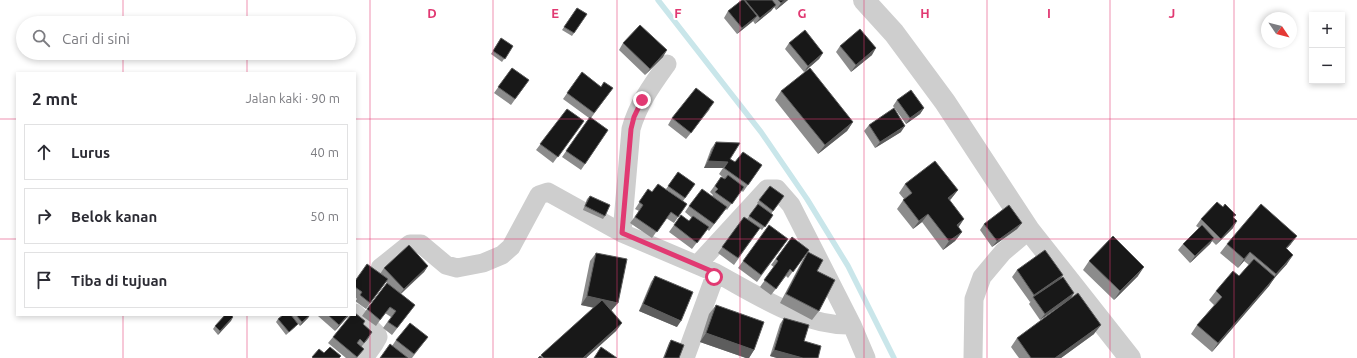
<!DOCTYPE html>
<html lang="id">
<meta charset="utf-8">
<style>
body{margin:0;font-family:Ubuntu,sans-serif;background:#f2f2f3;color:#2b2b33}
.controls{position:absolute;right:12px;top:12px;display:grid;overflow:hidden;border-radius:0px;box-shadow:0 2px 6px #0003}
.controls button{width:36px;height:36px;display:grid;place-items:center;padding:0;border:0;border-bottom:1px solid #e1e1e2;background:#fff;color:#2b2b33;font:20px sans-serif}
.compass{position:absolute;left:1261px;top:12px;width:36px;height:36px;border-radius:50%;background:#fff;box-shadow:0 2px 6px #0003;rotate:125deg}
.stop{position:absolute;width:12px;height:12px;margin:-9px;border:3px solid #e13972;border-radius:50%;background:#fff}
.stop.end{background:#e13972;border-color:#fff;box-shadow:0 1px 4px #0008}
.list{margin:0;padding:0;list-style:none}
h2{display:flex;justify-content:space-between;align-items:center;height:52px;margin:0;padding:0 16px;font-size:17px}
h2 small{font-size:13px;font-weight:400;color:#7c7c81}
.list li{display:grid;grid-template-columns:26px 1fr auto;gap:12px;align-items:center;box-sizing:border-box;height:56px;margin:0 8px 8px;padding:0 8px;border:1px solid #e1e1e2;border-radius:0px}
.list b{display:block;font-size:15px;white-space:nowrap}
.list em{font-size:13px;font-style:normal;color:#7c7c81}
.icon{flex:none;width:22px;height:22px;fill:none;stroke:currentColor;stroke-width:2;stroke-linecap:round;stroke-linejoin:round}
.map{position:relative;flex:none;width:1357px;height:358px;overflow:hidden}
.search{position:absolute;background:#fff;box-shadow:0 2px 6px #0003;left:16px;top:16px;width:340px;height:44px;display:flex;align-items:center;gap:10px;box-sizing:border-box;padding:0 14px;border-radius:22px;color:#7c7c81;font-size:15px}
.panel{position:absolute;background:#fff;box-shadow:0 2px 6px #0003;left:16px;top:72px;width:340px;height:244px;border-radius:0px}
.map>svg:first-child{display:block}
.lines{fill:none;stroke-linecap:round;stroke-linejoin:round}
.stream{stroke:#c9e6ea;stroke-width:5.5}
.minor{stroke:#cecece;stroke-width:19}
.tertiary{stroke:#cecece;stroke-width:22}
.wall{fill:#8c8c8c}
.shaded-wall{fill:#5d5d5d}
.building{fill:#181818;stroke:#5d5d5d}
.route{stroke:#e13972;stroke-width:5}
.grid{fill:none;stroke:#e13972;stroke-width:1;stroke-opacity:0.55}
.grid-label{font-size:13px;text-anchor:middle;font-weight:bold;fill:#e13972;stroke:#fff;stroke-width:4;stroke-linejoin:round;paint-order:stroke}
</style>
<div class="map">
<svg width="1357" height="358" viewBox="0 0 1357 358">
<rect width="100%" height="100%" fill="#fff"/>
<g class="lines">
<path class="stream" d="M658 0 761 132 807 199 848 266 894 358"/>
<path class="minor" d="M622 233 631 129C638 104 652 85 667 64
M698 264 767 189H777L791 205 852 325 866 358
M380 268 410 244H421L446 265 457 268 483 263 502 255 511 247 539 195 548 192 622 233 716 273 685 358
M716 273C757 295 804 327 852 325
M355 313 377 334 378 337 374 344 364 358
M973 358 974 299 982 277 1003 252 1029 230"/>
<path class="tertiary" d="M864 0 894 33 945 102 1029 230 1130 358"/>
</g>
<path class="wall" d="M742 0H788L776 10 774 7 771 11 755 24 753 21 737 34 724 18 728 11Z
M577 8 587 14 572 36 562 30Z
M501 38 513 46 502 62 491 54Z
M623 43 663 57 645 75 619 50Z
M789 43 823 53 819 59 804 72 785 49Z
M840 46 872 55 851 72 836 52Z
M512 68 529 80 511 105 494 93Z
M582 72 601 87 613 88 591 118 608 130 581 170 562 157 589 118 563 99Z
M781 91 853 122 847 131 818 154 775 100Z
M897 100 924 108 920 114 906 124 893 106Z
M567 109 584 121 553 163 536 150Z
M710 109 686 139 668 125 672 118Z
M869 125 901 132 875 148 864 131Z
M716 142 730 159 735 162 762 165 743 192 741 190 727 210 726 209 709 231 707 229 692 249 669 232 674 225 689 221 692 218 685 212 689 206 712 196 713 195 710 192 721 177 725 179 719 174 723 168H704L711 149Z
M678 172 695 184 683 201 687 204 674 223 666 218 652 238 630 223 639 211 635 209 648 189 652 192 678 198 666 189Z
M905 184 958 190 950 200 958 228 962 232 955 241 943 250 922 222 913 229 897 209 904 199 899 193Z
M770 186 784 196 771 214 773 215 762 230 747 219 758 204 757 203Z
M590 196 605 216 603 219 583 210 587 199Z
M744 217 760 228 734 265 718 253Z
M1234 218 1233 228 1216 245 1212 241 1210 244 1190 263 1178 250 1183 244 1199 228 1196 226 1201 219Z
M1022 223 1017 229 992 247 980 230 984 224Z
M792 237 809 250 788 278 786 276 771 295 760 287 774 267 771 265Z
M788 239 757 282 738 268 743 261Z
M1227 244H1291L1286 249 1287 264 1275 277 1269 286 1212 352 1191 334 1197 325 1214 305 1209 300 1216 291 1239 276 1249 265 1244 261 1238 268 1220 253Z
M808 252 817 271 819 311 812 320 780 303 802 261Z
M596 253 612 311 622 323 616 331 586 358H538L594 308 581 305 590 261Z
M1089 261 1138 276 1114 300 1083 270Z
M428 266 424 272 401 294 415 305 392 335 383 328 391 317 385 313 376 326 362 316 367 309 390 286 386 282 366 309 355 301 357 299 355 297V281L380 274 384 268Z
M1017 270 1063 275 1060 279 1074 293 1070 299 1040 320 1029 304 1031 301 1030 302 1012 277Z
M655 276 677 327 639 311 651 282Z
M716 305 754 350 749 358H746L700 342 709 314Z
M283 315H310L308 318 300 326 292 317 295 327 286 335 276 322 278 319Z
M319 315H349L335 331 318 316Z
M233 317 218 335 213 329 215 326Z
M784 318 804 341 818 358H777L770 356 780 324Z
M363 324 372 332 361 347 364 349 357 358H346L328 343 333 337Z
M1094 334 1061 358H1019L1011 347 1017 338Z
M428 337 412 358H380L392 346 396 340Z
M671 340 679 358H663L669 343Z"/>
<path class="shaded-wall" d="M785 0H788L776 10 781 3Z
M776 5 771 11 755 24 760 18Z
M757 16 752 22 737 34 742 28Z
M876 48 872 55 851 72 856 65Z
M667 50 663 57 645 75 650 69Z
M823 53 819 59 804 72 808 66Z
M924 108 920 114 906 124 910 118Z
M853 122 847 131 818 154 825 145Z
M905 126 901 132 875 148 880 142Z
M708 161 728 162 723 168H704Z
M958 190 951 199 942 206 948 198Z
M928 214 922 222 913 229 919 221Z
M964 219 958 228 957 225Z
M1237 221 1233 228 1216 245 1221 239Z
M1022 223 1017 229 992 247 997 241Z
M962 232 955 241 943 250 949 241Z
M1297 236 1291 244 1279 257 1286 248Z
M1214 238 1210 244 1190 263 1195 256Z
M1250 252 1244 261 1238 268 1244 259Z
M1293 255 1287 264 1270 283 1276 274Z
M428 266 424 272 399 295 404 289Z
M1144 267 1138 276 1114 300 1120 291Z
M1063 275 1058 281 1033 297 1030 302 1034 295Z
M1275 277 1269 286 1212 352 1218 343Z
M1074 293 1070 299 1040 320 1045 314Z
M587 296 618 303 611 311 581 305Z
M643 304 681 321 677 327 639 311Z
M310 315 308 318 300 326 302 322Z
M348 315H349L335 331 339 325Z
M233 317 231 321 218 335 220 331Z
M622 323 616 331 586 358H583Z
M1101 325 1094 334 1061 358H1055Z
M372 332 368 339 359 349 364 343Z
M706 333 754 350 749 358H746L700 342Z
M774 350 803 358H777L770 356Z"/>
<path class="building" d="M742 0H744L757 16 742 28 728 11Z
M745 0H772L776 5 760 18Z
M778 0H785L781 3Z
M577 8 587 14 574 33 564 27Z
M640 25 667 50 650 69 623 43Z
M860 29 876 48 856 65 840 46Z
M805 30 823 53 808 66 789 43Z
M501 38 513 46 505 59 493 51Z
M512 68 529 80 515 99 498 87Z
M810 68 853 122 825 145 781 91Z
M582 72 601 87 604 82 613 88 594 113 567 93Z
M696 88 714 102 691 133 672 118Z
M911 90 924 108 910 118 897 100Z
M894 108 905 126 880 142 869 125Z
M567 109 584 121 558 157 540 144Z
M590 117 608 130 585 164 566 151Z
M716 142 740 143 730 159 735 162 743 152 762 165 748 185 724 168 728 162 708 161Z
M935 161 958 190 948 198 964 219 957 225 962 232 949 241 928 214 919 221 903 200 912 193 905 184Z
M678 172 695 184 685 198 668 186Z
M728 175 744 187 732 204 715 192 718 189 715 186 721 177 725 179Z
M658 184 687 204 678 217 671 212 657 232 635 217 643 205 639 202 648 189 652 192Z
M770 186 784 196 773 211 759 200Z
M702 189 727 207 714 224 689 206Z
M590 196 610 205 605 216 585 206Z
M1217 202 1223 207 1225 204 1236 215 1233 217 1237 221 1221 239 1201 219Z
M758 204 773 215 765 227 749 216Z
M1261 204 1297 236 1286 248 1293 255 1276 274 1250 252 1244 259 1227 244Z
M1009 205 1022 223 997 241 984 224Z
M681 215 689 221 693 216 709 227 697 243 674 225Z
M744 217 760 228 738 258 722 247Z
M769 225 788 239 761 275 743 261Z
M1202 225 1214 238 1195 256 1183 244Z
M1113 236 1144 267 1120 291 1089 261Z
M792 237 809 250 793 272 790 269 776 289 764 280 778 261 776 259Z
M409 245 428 266 404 289 384 268Z
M1045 250 1063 275 1034 295 1017 270Z
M808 252 823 260 817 271 835 280 819 311 786 294Z
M596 253 627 259 618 303 587 296Z
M1254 259 1275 277 1218 343 1197 325 1222 297 1216 291 1233 271 1239 276Z
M367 264 388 279 370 303 360 295 362 292 355 287V281Z
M655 276 693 292 681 321 643 304Z
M1063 277 1074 293 1045 314 1033 297Z
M387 283 415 305 397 328 388 322 396 311 390 307 380 320 367 309Z
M1078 293 1101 325 1055 358H1031L1017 338Z
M602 300 622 323 583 358H544L541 355Z
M716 305 764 322 754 350 706 333Z
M355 313 365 321 363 324 372 332 364 343 360 339 357 343 364 349 357 357 333 337 351 315H355Z
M225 315H231L233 317 220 331 215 326Z
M283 315H291L298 324 289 332 278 319Z
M296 315H310L302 322Z
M328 315H348L339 325Z
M784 318 809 325 804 341 821 346 818 358H803L774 350Z
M410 323 428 337 414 354 396 340Z
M671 340 684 345 679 358H664Z
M390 344 408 358H380Z
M330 347 341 356 339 358H313L312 357 319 349 324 353Z
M601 347 617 358H594Z
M540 356 542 358H538Z"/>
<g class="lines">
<path class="route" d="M642 100 634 117 631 129 622 233 716 273 714 277"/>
</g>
<path class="grid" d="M123 0V23M247 0V23M370 0V358M493 0V358M617 0V358M740 0V358M864 0V358M987 0V358M1110 0V358M1234 0V358M123 53V73M247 53V73M0 119H17M355 119H1357M0 239H17M355 239H1357M123 315V358M247 315V358"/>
<g class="grid-label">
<text x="432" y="18">D</text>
<text x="555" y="18">E</text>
<text x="678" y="18">F</text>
<text x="802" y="18">G</text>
<text x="925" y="18">H</text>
<text x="1049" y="18">I</text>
<text x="1172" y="18">J</text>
</g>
</svg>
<div class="controls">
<button>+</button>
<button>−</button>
</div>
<svg class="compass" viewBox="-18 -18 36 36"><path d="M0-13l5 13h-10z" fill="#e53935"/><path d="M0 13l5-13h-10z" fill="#7c7c81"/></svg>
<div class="stop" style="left:714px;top:277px"></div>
<div class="stop end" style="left:642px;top:100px"></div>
<div class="search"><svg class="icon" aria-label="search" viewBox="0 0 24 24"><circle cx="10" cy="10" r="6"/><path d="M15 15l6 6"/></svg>Cari di sini</div>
<section class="panel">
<h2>2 mnt<small>Jalan kaki · 90 m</small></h2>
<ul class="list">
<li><svg class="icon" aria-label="ahead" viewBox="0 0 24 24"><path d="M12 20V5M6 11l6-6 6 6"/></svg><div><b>Lurus</b></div><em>40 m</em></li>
<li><svg class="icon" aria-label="right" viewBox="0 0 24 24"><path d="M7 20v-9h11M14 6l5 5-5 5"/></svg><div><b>Belok kanan</b></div><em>50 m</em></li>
<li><svg class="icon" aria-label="arrive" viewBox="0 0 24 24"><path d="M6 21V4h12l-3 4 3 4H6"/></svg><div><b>Tiba di tujuan</b></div></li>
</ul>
</section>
</div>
